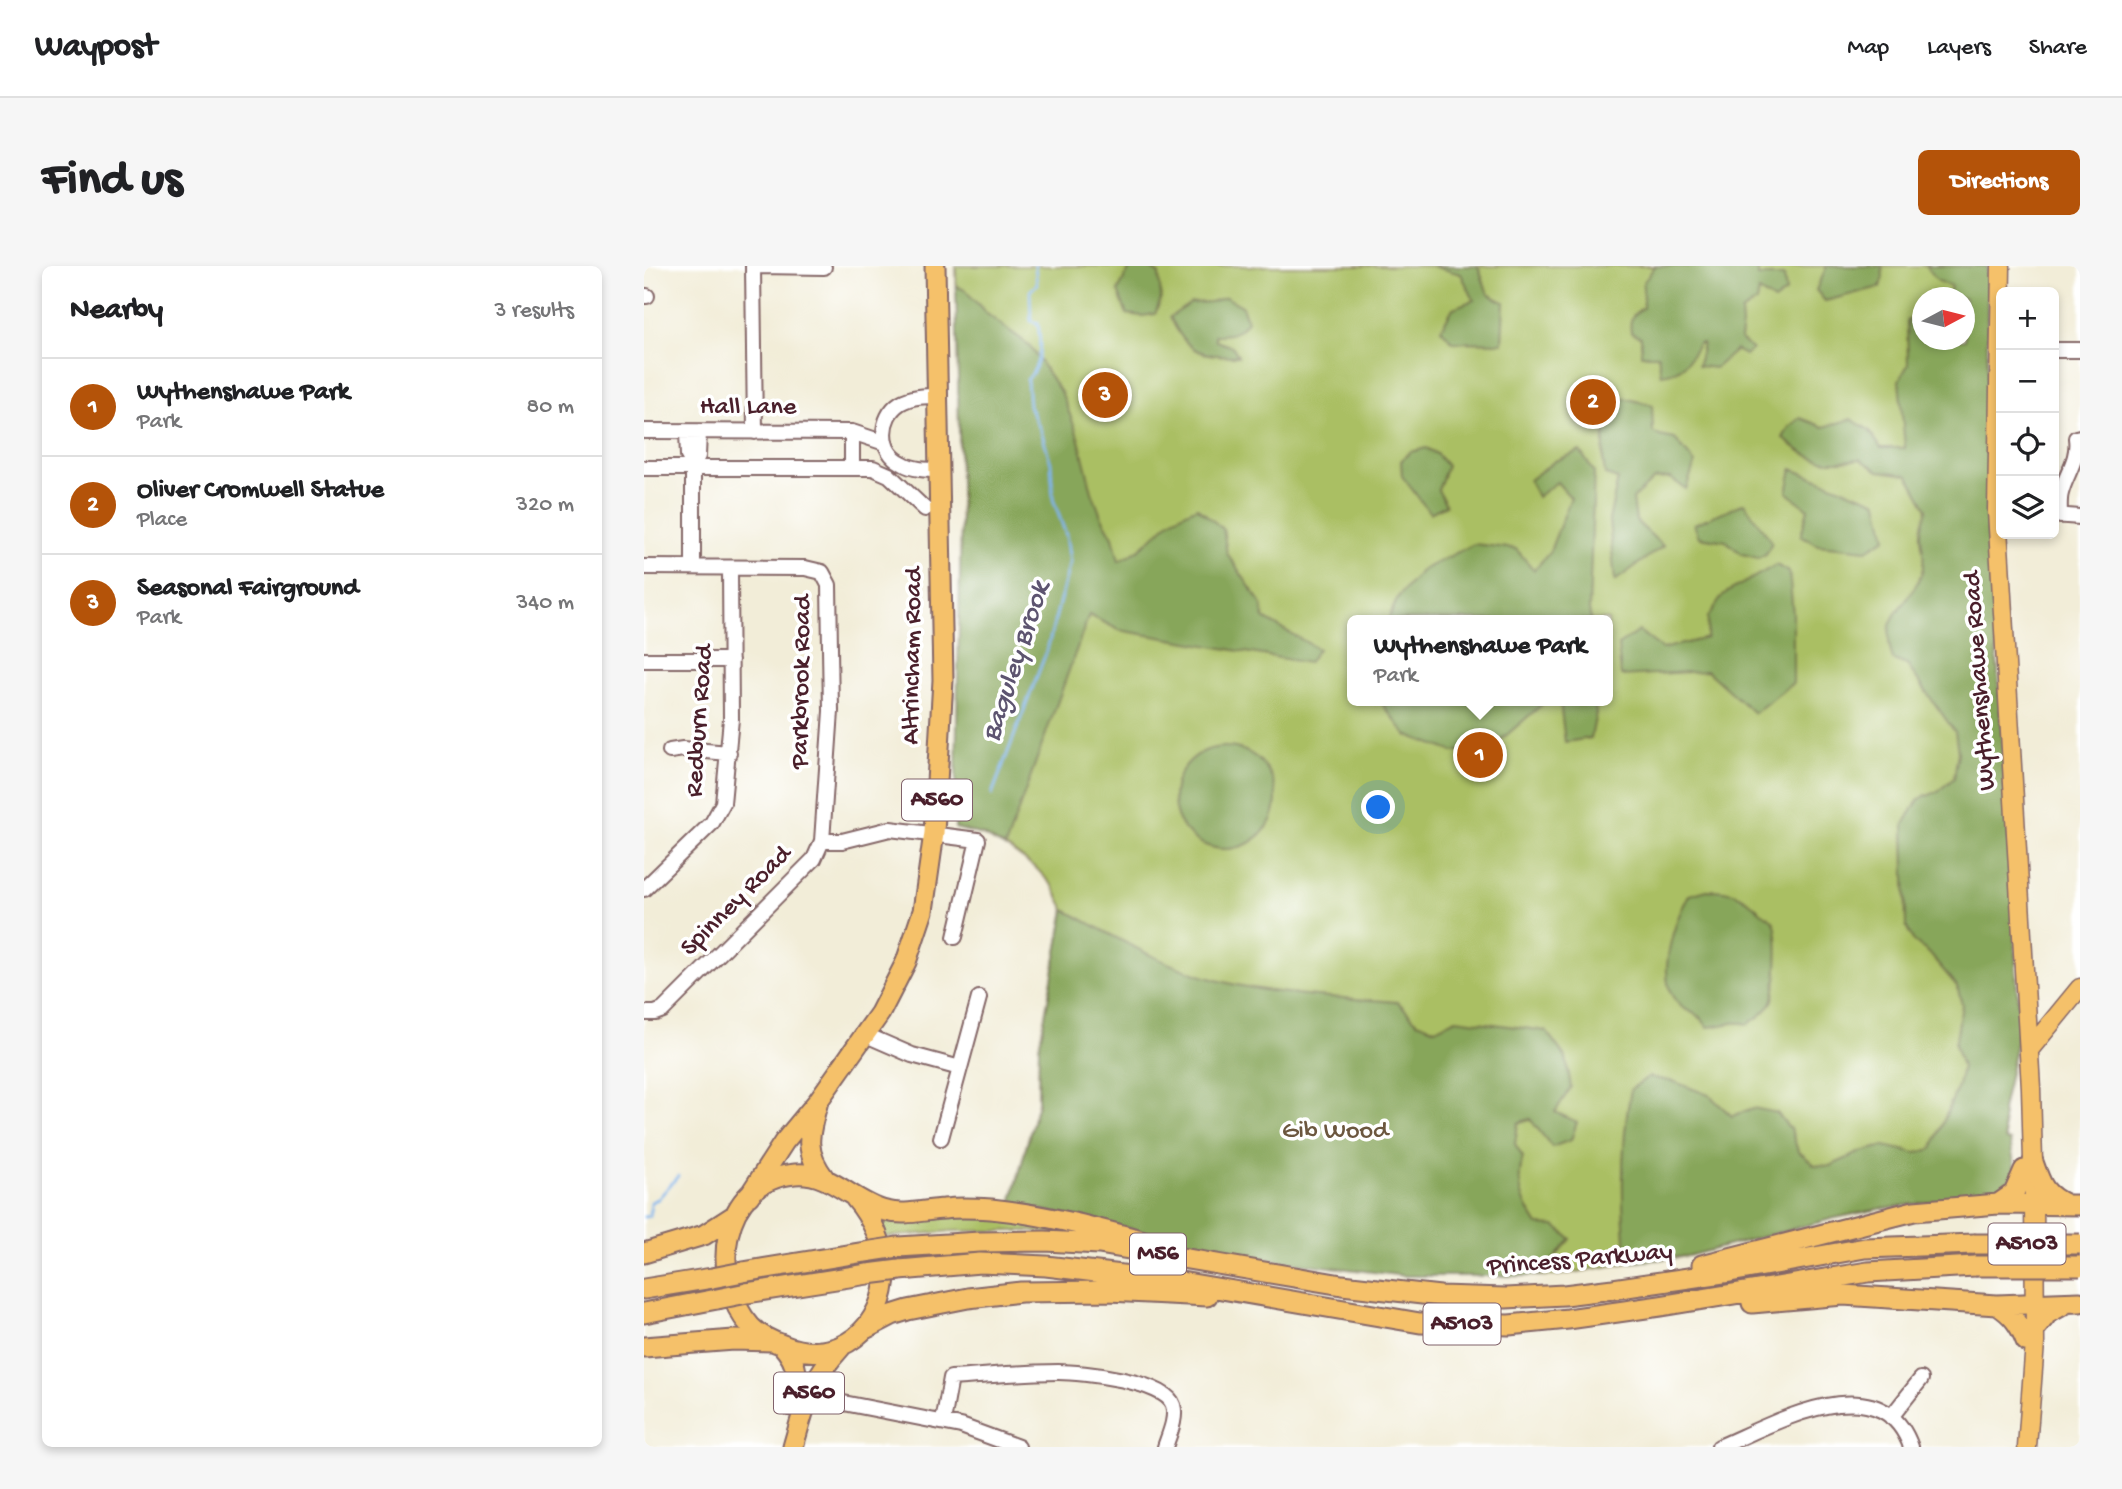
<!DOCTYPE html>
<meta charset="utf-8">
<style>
body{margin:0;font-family:"Gochi Hand",sans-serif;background:#f6f6f6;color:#202124}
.controls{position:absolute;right:21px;top:21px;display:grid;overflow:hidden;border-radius:10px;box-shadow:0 4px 10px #0003}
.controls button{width:63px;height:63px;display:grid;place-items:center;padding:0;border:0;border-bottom:2px solid #e0e0e0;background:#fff;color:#202124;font:35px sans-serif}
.compass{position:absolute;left:1268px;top:21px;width:63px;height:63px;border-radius:50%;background:#fff;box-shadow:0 4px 10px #0003;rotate:83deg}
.you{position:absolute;left:735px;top:542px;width:24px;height:24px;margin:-18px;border:5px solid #fff;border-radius:50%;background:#1a73e8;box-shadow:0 0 0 10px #1a73e833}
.badge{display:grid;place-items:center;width:46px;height:46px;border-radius:50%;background:#b45309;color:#fff;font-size:23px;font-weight:700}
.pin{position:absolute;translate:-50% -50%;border:4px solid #fff;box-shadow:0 2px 7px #0006}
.popup{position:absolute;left:703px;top:349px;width:266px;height:91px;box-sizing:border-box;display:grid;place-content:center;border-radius:10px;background:#fff;filter:drop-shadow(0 2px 5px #0005);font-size:23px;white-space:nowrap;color:#757577}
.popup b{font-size:26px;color:#202124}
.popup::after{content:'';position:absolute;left:50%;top:100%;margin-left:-14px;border:14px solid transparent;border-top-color:#fff}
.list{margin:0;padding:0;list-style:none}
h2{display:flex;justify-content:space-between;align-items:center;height:91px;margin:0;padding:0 28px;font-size:30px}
h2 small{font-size:23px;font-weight:400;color:#757577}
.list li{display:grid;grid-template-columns:46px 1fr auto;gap:21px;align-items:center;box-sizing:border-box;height:98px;padding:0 28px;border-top:2px solid #e0e0e0}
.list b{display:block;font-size:26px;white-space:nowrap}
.list p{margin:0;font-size:23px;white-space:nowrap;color:#757577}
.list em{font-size:23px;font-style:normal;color:#757577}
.icon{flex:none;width:38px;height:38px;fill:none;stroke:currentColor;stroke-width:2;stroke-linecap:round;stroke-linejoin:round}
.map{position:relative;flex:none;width:1436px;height:1181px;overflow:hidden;border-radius:10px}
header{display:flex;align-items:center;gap:42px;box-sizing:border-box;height:98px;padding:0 35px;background:#fff;border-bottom:2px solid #e0e0e0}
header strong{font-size:33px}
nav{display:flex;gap:38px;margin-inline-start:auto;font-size:24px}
.intro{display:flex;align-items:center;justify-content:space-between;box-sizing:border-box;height:168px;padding:0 42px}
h1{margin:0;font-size:49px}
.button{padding:18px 32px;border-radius:10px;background:#b45309;color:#fff;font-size:24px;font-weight:700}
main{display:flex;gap:42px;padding:0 42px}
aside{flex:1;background:#fff;border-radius:10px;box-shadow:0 4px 10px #0003}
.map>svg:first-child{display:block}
.green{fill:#aabf64;stroke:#7a6f48;stroke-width:2;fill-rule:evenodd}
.forest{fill:#87a65a;stroke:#686242;stroke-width:2}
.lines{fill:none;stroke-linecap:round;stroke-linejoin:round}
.stream{stroke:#80b6ef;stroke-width:2.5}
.minor-casing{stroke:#856768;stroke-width:18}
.major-casing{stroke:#856768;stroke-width:21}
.highway-casing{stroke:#856768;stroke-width:23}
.minor{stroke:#fff;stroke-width:14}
.major{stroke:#f5c16b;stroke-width:18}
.highway{stroke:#f5c16b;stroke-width:19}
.highway-bridge-casing{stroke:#856768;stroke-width:23;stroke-linecap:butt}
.highway-bridge{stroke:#f5c16b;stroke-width:19}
.labels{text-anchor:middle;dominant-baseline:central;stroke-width:7;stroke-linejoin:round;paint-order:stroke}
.shield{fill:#fff;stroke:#80626b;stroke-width:2}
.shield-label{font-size:24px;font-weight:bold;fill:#4a1f2b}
.street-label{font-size:26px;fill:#4a1f2b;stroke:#fff}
.park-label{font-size:26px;fill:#6c573f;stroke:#fff}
.water-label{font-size:28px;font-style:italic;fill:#5d5470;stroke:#fff}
</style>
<header>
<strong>Waypost</strong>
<nav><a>Map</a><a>Layers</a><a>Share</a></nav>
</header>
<div class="intro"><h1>Find us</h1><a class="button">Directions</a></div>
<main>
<aside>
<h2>Nearby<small>3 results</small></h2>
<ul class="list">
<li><span class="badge">1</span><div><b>Wythenshawe Park</b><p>Park</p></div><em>80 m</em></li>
<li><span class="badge">2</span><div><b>Oliver Cromwell Statue</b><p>Place</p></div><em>320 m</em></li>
<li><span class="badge">3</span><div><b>Seasonal Fairground</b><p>Park</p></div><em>340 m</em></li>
</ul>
</aside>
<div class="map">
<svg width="1436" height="1181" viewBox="0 0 1436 1181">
<rect width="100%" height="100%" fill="#fff"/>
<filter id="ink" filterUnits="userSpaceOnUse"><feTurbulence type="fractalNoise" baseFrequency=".0143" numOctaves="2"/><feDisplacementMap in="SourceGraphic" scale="14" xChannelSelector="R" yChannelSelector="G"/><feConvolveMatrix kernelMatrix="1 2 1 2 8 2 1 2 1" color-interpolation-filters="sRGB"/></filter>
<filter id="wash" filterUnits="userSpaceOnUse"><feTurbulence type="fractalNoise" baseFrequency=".00686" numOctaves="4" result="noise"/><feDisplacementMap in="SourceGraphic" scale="28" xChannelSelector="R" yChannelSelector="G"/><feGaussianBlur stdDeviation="1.57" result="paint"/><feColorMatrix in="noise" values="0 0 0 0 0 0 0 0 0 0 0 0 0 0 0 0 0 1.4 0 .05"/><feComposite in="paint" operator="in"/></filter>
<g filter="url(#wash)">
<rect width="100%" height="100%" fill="#f2edd8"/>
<path class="green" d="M312 0H1343L1344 256 1368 623 1375 763 1358 844 1361 874 1366 875 1349 927 1235 943 1191 952 1044 990 983 997 911 1010H762L452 955 367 938 394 837 395 782 421 644 409 620 393 603 367 584 339 569 311 562 318 325ZM1279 32H1321V74H1279ZM708 354H964V435H708Z
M315 949 379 956 451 970 380 965H310L242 971 233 950Z"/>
<path class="forest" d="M487 0H503L515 8 517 33 511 48 498 50 483 48 474 25Z
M788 0H834L844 28 860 36 858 77 809 76 797 63 809 42 830 34 817 8Z
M1011 0H1114V10H1140L1142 26 1130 35 1115 25 1113 36 1097 46 1098 59 1096 73 1108 83 1101 89 1092 84 1071 102 1054 100 1059 77 1054 78C1043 98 1040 105 1017 108L1014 89H997V71L987 66C985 53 988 48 999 42V17Z
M1183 0H1238L1239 11 1236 21 1181 35 1172 24Z
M1282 0H1343L1344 256 1368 623 1375 763 1358 844 1361 874 1366 875 1372 908 1349 927 1235 943 1191 952 1044 990 983 997C977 938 976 881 987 823L1004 811 1031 816 1065 829 1088 850 1109 842 1133 847 1147 864 1154 885 1171 899 1186 900 1217 886 1240 880 1272 887 1288 883 1314 820 1318 801 1311 779 1318 739 1313 720 1285 687 1270 676 1262 660 1260 558 1275 533 1293 526 1310 512 1314 486 1311 466 1263 399 1249 394C1234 346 1263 344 1277 309 1282 296 1278 283 1277 270 1276 261 1281 251 1283 243L1264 209 1235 205 1216 193C1180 198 1167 196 1139 172L1145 161 1156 152 1180 161 1207 153 1225 164 1237 182H1261L1255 114 1264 99 1263 54 1278 46 1279 74H1321V32L1304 31 1307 20 1294 15Z
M312 20 321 24 343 48 385 79 418 128 434 170 448 226 457 250 469 271 475 295C500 284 508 270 528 254 535 249 545 245 553 241L579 263 583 287 618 339 620 352 674 383 664 397 475 364 445 349 361 581 339 569 311 562 317 252Z
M582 31 598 40 603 55C595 68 586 69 571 69L572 75 589 81 594 90C554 89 545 88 526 51L547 37 566 36Z
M980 132 1008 139 1009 166 1016 170 1031 173 1051 197 1042 223 1026 212 1010 213 989 233 992 255 1019 280 971 315 965 254 974 213 961 209 959 194 961 156Z
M782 182 793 188 803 200 794 224 802 239 786 247 758 210 757 195 766 186Z
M936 185 950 206 945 344 947 354H744L754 331 778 304 830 278 872 283 890 304 905 287 927 232 913 216 893 231 885 214 911 195Z
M1148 203 1234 236 1242 272 1223 284 1174 279 1157 269 1164 243 1143 226Z
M1100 237 1128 276 1122 288 1114 292 1098 288 1082 275 1055 271 1050 258Z
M1132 299 1145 306 1149 348V417L1110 447 1063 405 977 410 974 379 995 365 1018 383 1063 372 1064 351 1080 328Z
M736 435H902L851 479 810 486 762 469Z
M916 435H950L952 447 947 472 921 476Z
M530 532a51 51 0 1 1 102 0a51 51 0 1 1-102 0Z
M1063 624C1089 624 1097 628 1116 645 1120 648 1126 651 1129 655 1137 665 1133 724 1128 736 1123 746 1112 753 1104 758 1090 754 1079 760 1064 761 1061 758 1057 751 1053 749 1042 743 1040 745 1031 734 1012 709 1031 653 1045 629Z
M421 644C470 670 519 700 572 714 631 730 694 731 754 736L773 756 791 763 812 753 902 765 922 792 927 821 911 846 933 856 927 874 908 881 886 853 874 857 871 878 879 891C871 920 878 935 894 959L911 960 927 973 895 1010H762L636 995 591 988 452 955 367 938 394 837 395 782Z"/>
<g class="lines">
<path class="stream" d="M348 528 403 384 426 296 422 269 409 233 407 197 397 165 385 140 383 114C398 98 397 78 394 57L387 55 386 25 393 18 391 0
M0 951 6 950 7 936 14 933 34 910"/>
</g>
</g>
<g filter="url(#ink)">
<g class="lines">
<g class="minor-casing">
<path id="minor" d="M109 0 111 166
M116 0 180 1
M0 30H3
M1410 84H1436
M294 130C282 130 268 130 256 137 235 151 234 185 258 197 269 204 283 204 296 204
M0 165 208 166 241 177
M43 166 44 190 49 197
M0 202H229L245 209 281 243
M208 202V166
M1410 249 1436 251
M1416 250C1416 242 1415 234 1417 227 1422 207 1435 194 1432 172L1436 171
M0 301 161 302 178 306 185 319 187 445 178 575 170 593 19 744 11 747H0
M49 301V197L54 190 55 166
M0 394H87
M26 485 39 483 85 487
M178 575H198L246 563 334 574 311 671
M0 623 68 557 79 537 87 453 86 302
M222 769 268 789 316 802
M297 872 335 732
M164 1130 317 1160 374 1181
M1247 1151 1277 1113
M299 1156 307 1112C342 1110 378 1106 414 1106 437 1106 522 1115 529 1139 533 1152 525 1169 521 1181
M1075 1181C1128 1159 1237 1095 1267 1181"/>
</g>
<g class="major-casing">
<path id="major" d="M1357 0 1353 245 1387 822 1390 933 1391 1077 1383 1181
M1385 784 1436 722"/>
</g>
<g class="highway-casing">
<path id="highway" d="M173 839C164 870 160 886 181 913
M1389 896C1397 919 1400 929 1423 939
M105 930 140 876 174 835 236 747 262 696 279 645 290 567 299 414 291 0
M211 932C228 952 240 978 241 1004 242 1061 194 1102 139 1079 127 1075 116 1070 107 1061 64 1013 75 914 151 908 187 905 209 937 242 945 261 950 280 944 300 943 315 941 332 942 347 943 398 948 448 961 497 974
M1354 938 1370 927 1380 904
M254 981 336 976 401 975 455 978 698 1019 796 1030 862 1032 920 1029 969 1023 1086 1006 1221 982 1330 978
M0 987 60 969 91 949
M1058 999 1270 945 1354 938 1436 939
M256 1004 336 997 402 1000 537 1016 776 1057 865 1059 924 1053 1016 1040 1224 1006 1331 1000
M99 1006 221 986
M0 1023 68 1012
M103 1027 224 1008
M1108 1037 1199 1029 1353 1039 1436 1036
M1353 1039C1368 1048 1376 1059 1382 1075
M0 1047 73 1033
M221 1063 248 1049 264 1044 324 1032 377 1026 465 1025 563 1030
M1391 1063 1403 1048 1421 1038
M138 1079C156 1099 155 1115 148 1140
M0 1081 90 1074 127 1075
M149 1181C162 1136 165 1116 197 1081"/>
</g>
<use href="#minor" class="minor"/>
<use href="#major" class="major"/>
<use href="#highway" class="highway"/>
<g class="highway-bridge-casing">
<path id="highway-bridge" d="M1330 978H1436
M221 986 254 981
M1331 1000H1436
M224 1008 256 1004
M68 1012 99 1006
M73 1033 103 1027"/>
</g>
<use href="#highway-bridge" class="highway-bridge"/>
</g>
</g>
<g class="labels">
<g class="shield">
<rect x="258" y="513.5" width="70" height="41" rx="5"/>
<rect x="1344.5" y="957.5" width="77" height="41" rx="5"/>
<rect x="486" y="967.5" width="56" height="41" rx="5"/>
<rect x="779.5" y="1037.5" width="77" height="41" rx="5"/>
<rect x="130" y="1106.5" width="70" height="41" rx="5"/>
</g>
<g class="shield-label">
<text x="293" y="534">A560</text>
<text x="1383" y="978">A5103</text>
<text x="514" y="988">M56</text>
<text x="818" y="1058">A5103</text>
<text x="165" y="1127">A560</text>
</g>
<g class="street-label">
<text x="104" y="142">Hall Lane</text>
<text transform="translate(270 390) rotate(-89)">Altrincham Road</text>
<text transform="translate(1337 415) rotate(-94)">Wythenshawe Road</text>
<text transform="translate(159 416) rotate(-89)">Parkbrook Road</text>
<text transform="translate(57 455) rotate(-86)">Redburn Road</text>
<text transform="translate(93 636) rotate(-45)">Spinney Road</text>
<text transform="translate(936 995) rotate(-5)">Princess Parkway</text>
</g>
<g class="park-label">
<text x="691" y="866">Gib Wood</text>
</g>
<g class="water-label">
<text transform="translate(373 396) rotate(-72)">Baguley Brook</text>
</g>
</g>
</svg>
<div class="controls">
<button>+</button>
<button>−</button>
<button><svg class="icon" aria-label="locate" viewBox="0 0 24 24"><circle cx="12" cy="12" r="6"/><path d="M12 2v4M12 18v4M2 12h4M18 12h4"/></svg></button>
<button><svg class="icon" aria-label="layers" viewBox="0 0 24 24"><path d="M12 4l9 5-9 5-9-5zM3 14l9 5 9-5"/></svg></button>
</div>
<svg class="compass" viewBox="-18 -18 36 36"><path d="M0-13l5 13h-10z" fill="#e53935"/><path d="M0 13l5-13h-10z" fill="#757577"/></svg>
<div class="you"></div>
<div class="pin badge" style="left:836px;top:489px">1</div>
<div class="popup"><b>Wythenshawe Park</b>Park</div>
<div class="pin badge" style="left:949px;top:136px">2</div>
<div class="pin badge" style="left:461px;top:129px">3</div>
</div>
</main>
